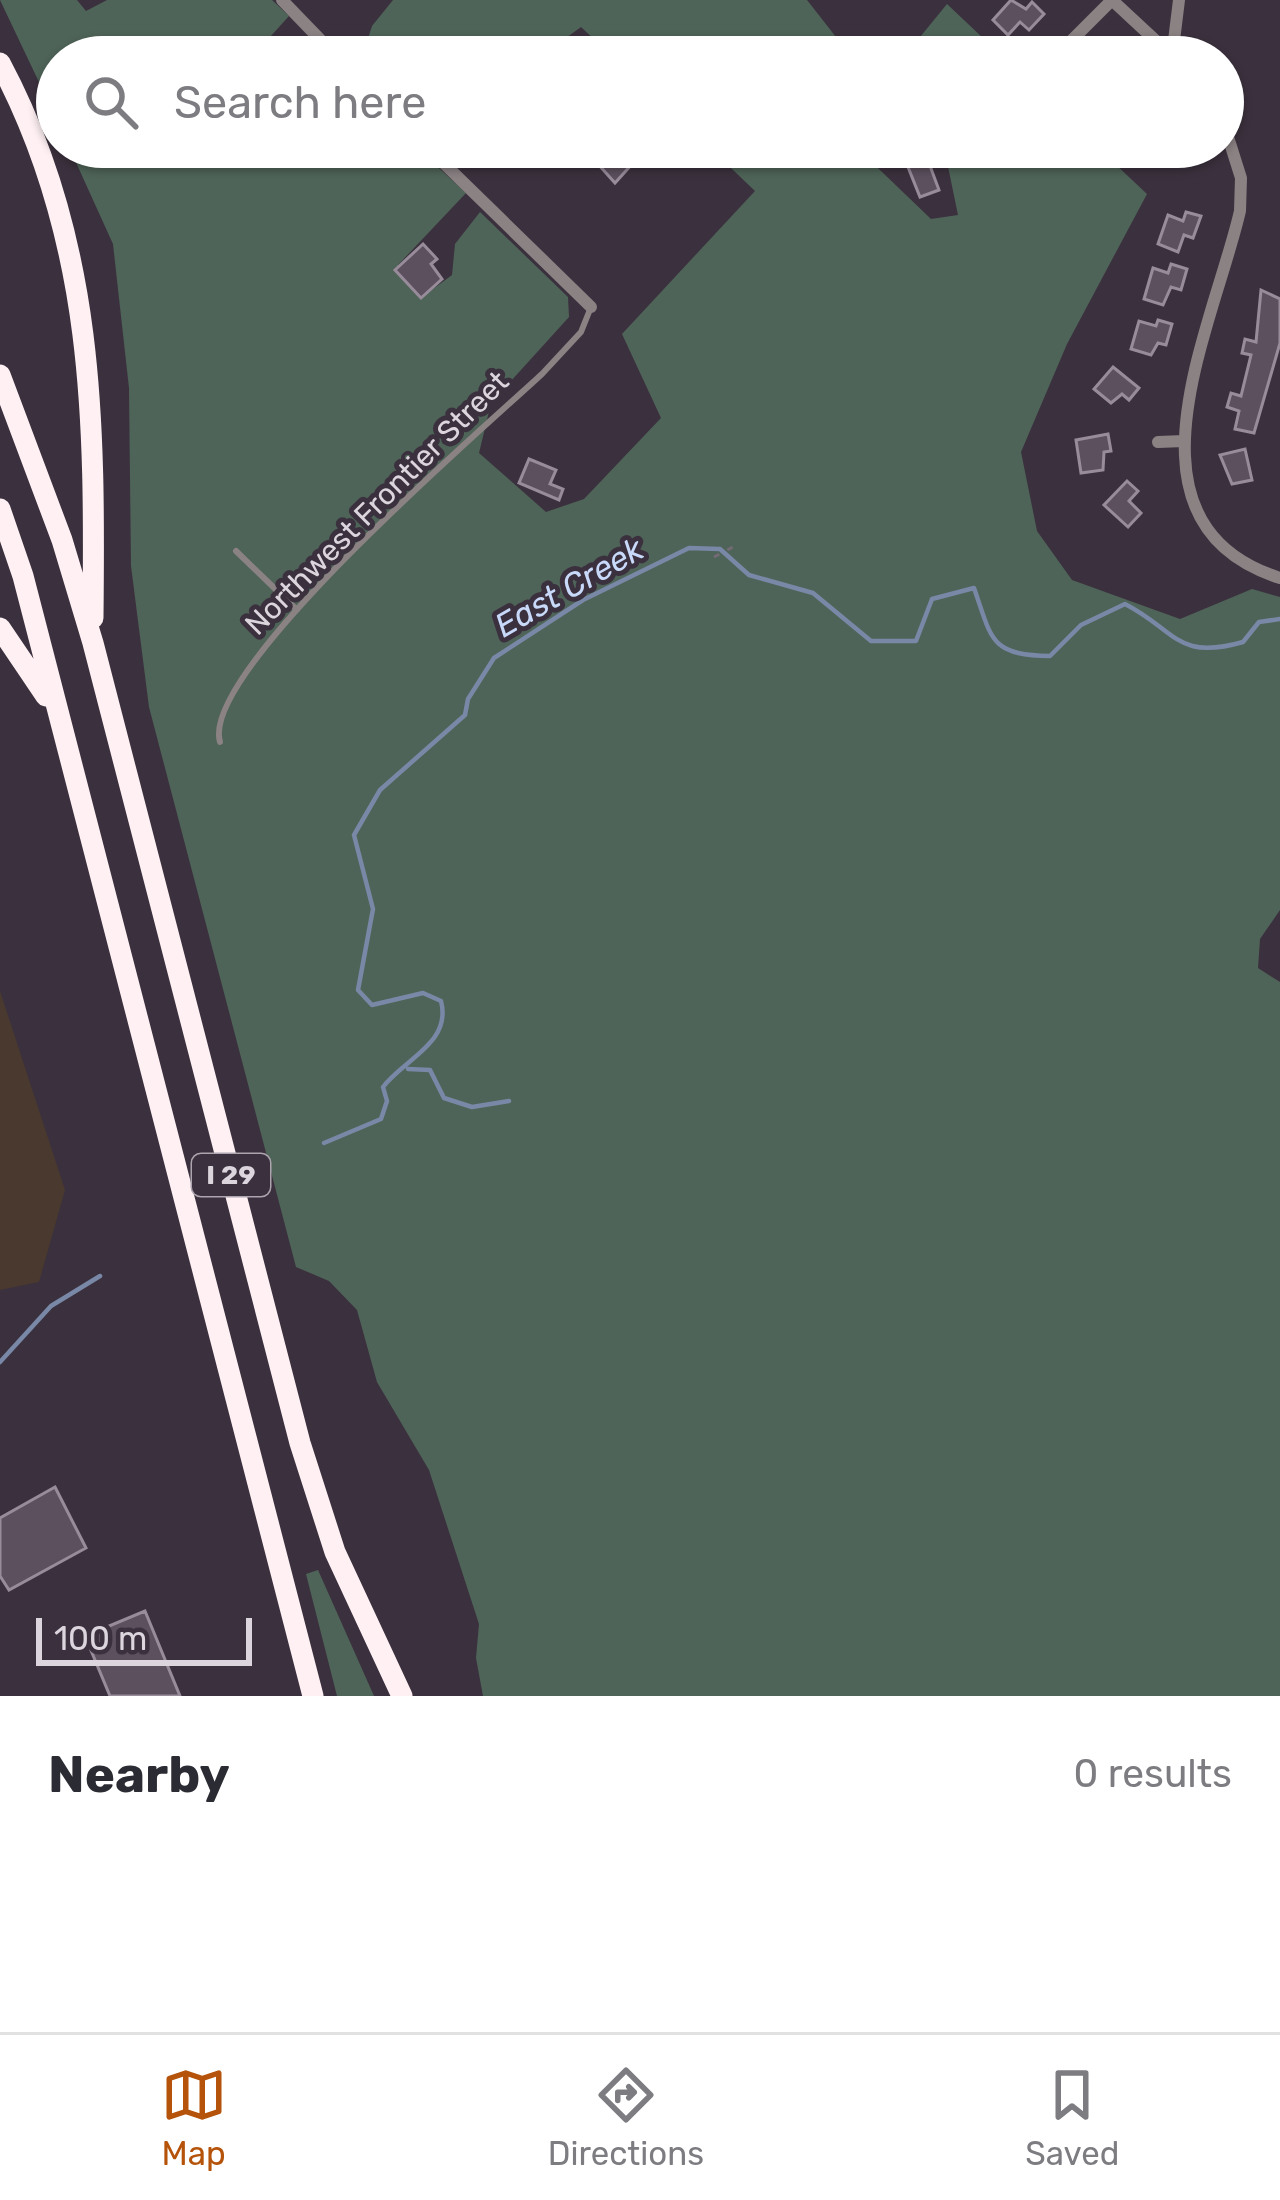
<!DOCTYPE html>
<style>
body{margin:0;font-family:Rubik,sans-serif;background:#f2f2f3;color:#2b2b33}
.scale{position:absolute;left:36px;bottom:30px;width:216px;box-sizing:border-box;padding-left:12px;border:6px solid #dcd5de;border-top:0;font-size:33px;line-height:42px;white-space:nowrap;color:#dcd5de;-webkit-text-stroke:9px #3b313e;paint-order:stroke}
.list{margin:0;padding:0;list-style:none}
h2{display:flex;justify-content:space-between;align-items:center;height:156px;margin:0;padding:0 48px;font-size:51px}
h2 small{font-size:39px;font-weight:400;color:#7c7c81}
.icon{flex:none;width:66px;height:66px;fill:none;stroke:currentColor;stroke-width:2;stroke-linecap:round;stroke-linejoin:round}
.map{position:relative;flex:none;width:1280px;height:1696px;overflow:hidden}
.search{position:absolute;background:#fff;box-shadow:0 3px 9px #0004;left:36px;right:36px;top:36px;height:132px;display:flex;align-items:center;gap:30px;box-sizing:border-box;padding:0 42px;border-radius:66px;color:#7c7c81;font-size:45px}
.sheet{height:336px;background:#fff}
nav{display:flex;justify-content:space-around;align-items:center;box-sizing:border-box;height:168px;border-top:3px solid #e1e1e2;background:#fff;font-size:33px;color:#7c7c81}
nav a{display:grid;justify-items:center;gap:6px}
nav .on{color:#b45309}
.map>svg:first-child{display:block}
.industrial{fill:#49392e}
.green{fill:#4f6458}
.lines{fill:none;stroke-linecap:round;stroke-linejoin:round}
.stream{stroke:#7888a6;stroke-width:4.5}
.building{fill:#5c505e;stroke:#988c9b;stroke-width:3}
.path{stroke:#746b76;stroke-width:3;stroke-dasharray:6 9;stroke-linecap:butt}
.lane{stroke:#8b8284;stroke-width:6}
.street{stroke:#8b8284;stroke-width:12}
.highway{stroke:#fef0f3;stroke-width:21}
.labels{text-anchor:middle;dominant-baseline:central;stroke-width:10;stroke-linejoin:round;paint-order:stroke}
.shield{fill:#3b313e;stroke:#aca4ae;stroke-width:3}
.shield-label{font-size:27px;font-weight:bold;fill:#dcd5de}
.street-label{font-size:30px;fill:#dcd5de;stroke:#3b313e}
.water-label{font-size:33px;font-style:italic;fill:#c8d9f9;stroke:#3b313e}
</style>
<div class="map">
<svg width="1280" height="1696" viewBox="0 0 1280 1696">
<rect width="100%" height="100%" fill="#3b313e"/>
<path class="industrial" d="M0 991 65 1190 39 1282 0 1290Z"/>
<path class="green" d="M0 0H77L86 11 107 0H272L289 16 252 57H57V120Z
M393 0H807L843 46 836 57H613L581 27 540 57H362L372 26Z
M947 4 1003 57H924L916 42Z
M69 147H416L466 193 398 265 425 295 452 275 455 244 480 212 568 297 569 317 491 403 479 453 546 512 584 499 661 418 622 334 755 191 709 147H856L931 219 958 215 944 147H1097L1147 194 1067 344 1021 452 1037 531 1072 580 1180 619 1252 589 1280 597V910L1260 939 1258 968 1280 982V1696H483L476 1658 479 1624 429 1470 377 1382 357 1310 329 1281 296 1267 149 707 131 566 129 388 113 244Z
M318 1570 374 1696H337L306 1574Z"/>
<g class="lines">
<path class="stream" d="M408 1069 430 1070 444 1098 472 1107 509 1101
M324 1143 381 1119 387 1101 383 1087C404 1059 452 1043 441 1001L423 993 372 1005 358 990 373 909 354 835 380 790 465 715 468 699 494 658 583 600 689 548 720 549 749 575 813 593 871 641H916L932 599 974 588C992 639 989 655 1050 656L1081 625 1125 604C1176 630 1176 661 1243 642L1259 622 1280 619
M0 1362 51 1306 100 1276"/>
</g>
<path class="building" d="M1011 0 1026 9 1032 2 1044 14 1029 30 1020 22 1008 35 993 20Z
M595 147H632L623 156 632 164 615 183 588 153Z
M900 147H923L939 190 920 197Z
M1186 212 1201 216 1193 238 1184 235 1178 252 1158 244 1168 215 1183 221Z
M423 244 437 259 431 264 442 279 421 298 395 270Z
M1171 264 1187 269 1181 290 1171 287 1163 305 1144 299 1153 268 1168 273Z
M1261 290 1280 299V343L1254 433 1235 429 1239 411 1227 407 1231 393 1241 396 1251 355 1242 353 1245 339 1256 342Z
M1158 320 1172 324 1166 345 1158 343 1151 355 1131 349 1139 321 1156 326Z
M1113 367 1139 388 1129 400 1122 394 1111 403 1094 389Z
M1108 434 1111 451 1104 452 1103 470 1081 473 1076 440Z
M1245 449 1252 480 1232 484 1220 455Z
M529 459 556 470 550 484 563 489 559 500 519 483Z
M1127 481 1138 491 1129 501 1141 513 1128 527 1104 505Z
M55 1487 86 1548 9 1590 0 1576V1518Z
M145 1611 180 1696H110L85 1636Z"/>
<g class="lines">
<path class="path" d="M714 557 735 546"/>
<path class="lane" d="M236 551 297 610
M220 742C199 672 485 427 542 374L581 332 591 307"/>
<path class="street" d="M282 0 337 57
M1055 57 1112 0 1169 53
M1172 57 1179 0
M1223 121 1241 178 1240 211C1213 328 1111 524 1280 578
M427 147 591 307
M1158 442 1184 441"/>
<path class="highway" d="M0 63C95 241 95 423 93 618
M0 375 62 540 93 643 300 1443 335 1552 402 1696
M0 509 23 576 313 1696
M0 628 46 696"/>
</g>
<g class="labels">
<rect class="shield" x="192" y="1154" width="78" height="42" rx="9"/>
<g class="shield-label">
<text x="231" y="1175">I 29</text>
</g>
<g class="street-label">
<text transform="translate(377 503) rotate(-45)">Northwest Frontier Street</text>
</g>
<g class="water-label">
<text transform="translate(569 587) rotate(-30)">East Creek</text>
</g>
</g>
</svg>
<div class="scale">100 m</div>
<div class="search"><svg class="icon" aria-label="search" viewBox="0 0 24 24"><circle cx="10" cy="10" r="6"/><path d="M15 15l6 6"/></svg>Search here</div>
</div>
<section class="sheet">
<h2>Nearby<small>0 results</small></h2>
<ul class="list">
</ul>
</section>
<nav>
<a class="on"><svg class="icon" aria-label="map" viewBox="0 0 24 24"><path d="M3 6l6-2 6 2 6-2v14l-6 2-6-2-6 2zM9 4v14M15 6v14"/></svg>Map</a>
<a><svg class="icon" aria-label="directions" viewBox="0 0 24 24"><path d="M12 3l9 9-9 9-9-9zM9 14v-3h6M13 9l2 2-2 2"/></svg>Directions</a>
<a><svg class="icon" aria-label="saved" viewBox="0 0 24 24"><path d="M7 4h10v16l-5-4-5 4z"/></svg>Saved</a>
</nav>
